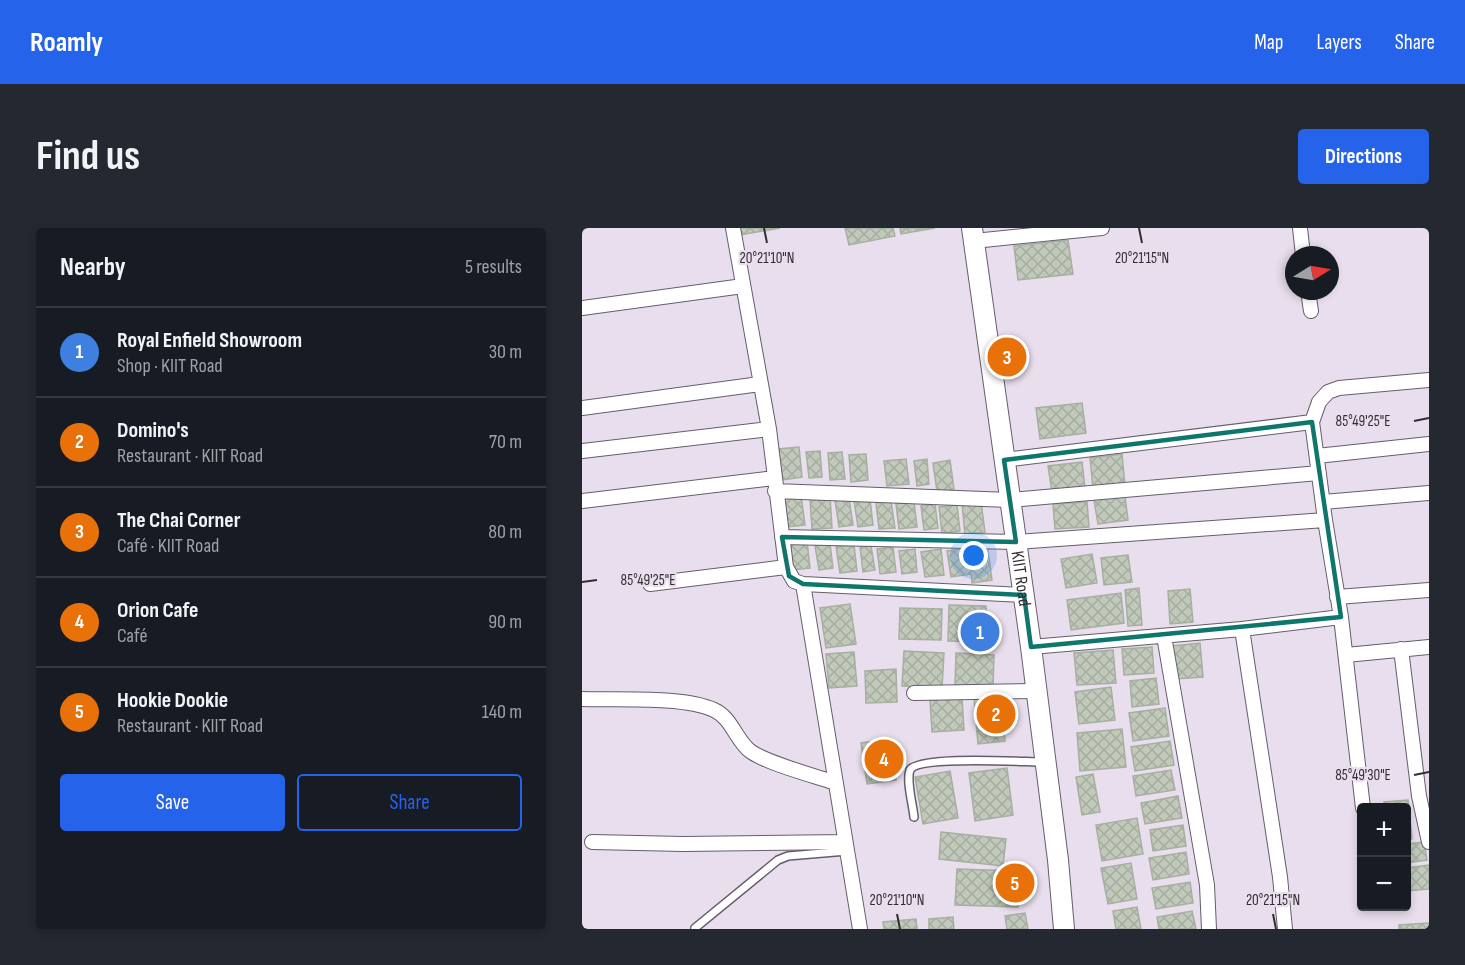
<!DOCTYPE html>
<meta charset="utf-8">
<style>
body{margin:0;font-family:"Sofia Sans Condensed",sans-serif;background:#242831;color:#f1f3f6}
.controls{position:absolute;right:18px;bottom:18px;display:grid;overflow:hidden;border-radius:6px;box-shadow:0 3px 9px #0003}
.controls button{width:54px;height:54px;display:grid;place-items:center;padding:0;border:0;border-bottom:2px solid #363941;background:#171b24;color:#f1f3f6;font:30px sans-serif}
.compass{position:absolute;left:703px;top:18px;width:54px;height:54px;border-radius:50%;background:#171b24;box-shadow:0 3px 9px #0003;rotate:79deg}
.you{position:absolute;left:392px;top:328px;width:21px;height:21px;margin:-15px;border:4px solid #fff;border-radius:50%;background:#1a73e8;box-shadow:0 0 0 9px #1a73e833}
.badge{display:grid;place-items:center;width:39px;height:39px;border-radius:50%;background:#2563eb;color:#fff;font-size:20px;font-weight:700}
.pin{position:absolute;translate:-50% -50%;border:3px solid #fff;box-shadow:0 2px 6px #0006}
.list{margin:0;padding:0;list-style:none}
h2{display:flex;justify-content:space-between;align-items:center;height:78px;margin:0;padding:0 24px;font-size:26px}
h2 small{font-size:20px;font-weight:400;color:#9ea1a6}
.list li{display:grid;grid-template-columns:39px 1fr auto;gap:18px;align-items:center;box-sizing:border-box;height:90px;padding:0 24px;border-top:2px solid #363941}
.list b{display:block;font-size:22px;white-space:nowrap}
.list p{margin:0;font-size:20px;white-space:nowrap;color:#9ea1a6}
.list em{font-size:20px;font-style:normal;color:#9ea1a6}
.actions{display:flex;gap:12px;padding:18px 24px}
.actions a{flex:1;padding:14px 0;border:2px solid #2563eb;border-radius:6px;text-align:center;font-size:21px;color:#2563eb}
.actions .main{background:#2563eb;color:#fff}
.map{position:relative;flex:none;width:847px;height:701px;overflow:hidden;border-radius:6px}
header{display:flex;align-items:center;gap:36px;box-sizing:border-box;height:84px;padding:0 30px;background:#2563eb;color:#fff}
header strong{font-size:28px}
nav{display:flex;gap:33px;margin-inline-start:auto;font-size:21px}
.intro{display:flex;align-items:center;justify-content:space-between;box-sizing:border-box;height:144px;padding:0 36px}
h1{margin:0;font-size:42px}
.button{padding:15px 27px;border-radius:6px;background:#2563eb;color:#fff;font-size:21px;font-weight:700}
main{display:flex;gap:36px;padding:0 36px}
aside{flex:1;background:#171b24;border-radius:6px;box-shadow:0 3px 9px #0003}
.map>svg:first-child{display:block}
.building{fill:url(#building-cross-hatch);stroke:#a6afa0;stroke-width:1.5}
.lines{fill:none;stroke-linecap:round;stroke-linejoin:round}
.service-casing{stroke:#665d6a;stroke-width:10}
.minor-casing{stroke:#665d6a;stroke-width:16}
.secondary-casing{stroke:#665d6a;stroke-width:22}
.service{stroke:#fff;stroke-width:7}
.minor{stroke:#fff;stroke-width:14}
.secondary{stroke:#fff;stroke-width:20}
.marked{fill:none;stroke:#0f766e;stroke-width:4.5;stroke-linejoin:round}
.ticks{fill:none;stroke:#312d33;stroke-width:2}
.labels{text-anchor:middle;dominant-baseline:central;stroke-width:4.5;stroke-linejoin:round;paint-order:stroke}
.street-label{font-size:18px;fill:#312d33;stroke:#e9deed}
.ticks-label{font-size:15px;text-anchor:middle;fill:#312d33;stroke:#e9deed;stroke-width:4.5;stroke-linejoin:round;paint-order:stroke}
</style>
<header>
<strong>Roamly</strong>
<nav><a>Map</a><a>Layers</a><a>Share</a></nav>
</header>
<div class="intro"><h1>Find us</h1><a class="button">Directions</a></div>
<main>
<aside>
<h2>Nearby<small>5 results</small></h2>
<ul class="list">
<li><span class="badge" style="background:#3f7fe0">1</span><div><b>Royal Enfield Showroom</b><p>Shop · KIIT Road</p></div><em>30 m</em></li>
<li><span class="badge" style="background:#e8710a">2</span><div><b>Domino's</b><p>Restaurant · KIIT Road</p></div><em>70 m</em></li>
<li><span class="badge" style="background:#e8710a">3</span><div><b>The Chai Corner</b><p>Café · KIIT Road</p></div><em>80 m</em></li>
<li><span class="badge" style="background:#e8710a">4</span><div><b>Orion Cafe</b><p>Café</p></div><em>90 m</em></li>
<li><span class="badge" style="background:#e8710a">5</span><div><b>Hookie Dookie</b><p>Restaurant · KIIT Road</p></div><em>140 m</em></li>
</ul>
<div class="actions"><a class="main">Save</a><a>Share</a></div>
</aside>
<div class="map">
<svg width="847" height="701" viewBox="0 0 847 701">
<defs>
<pattern id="building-cross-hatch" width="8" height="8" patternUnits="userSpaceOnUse" patternTransform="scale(1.5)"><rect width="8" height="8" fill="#c0c9ba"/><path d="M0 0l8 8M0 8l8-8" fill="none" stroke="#a5ada0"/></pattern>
</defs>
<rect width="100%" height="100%" fill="#e9deed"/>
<path class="building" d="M156 0H198L158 7Z
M263 0H311L313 8 267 17Z
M318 0H353L319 6Z
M486 12 491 46 436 52 432 18Z
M500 175 504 205 458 211 454 180Z
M217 219 220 249 200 252 196 221Z
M238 223 240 249 227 250 224 224Z
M260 224 263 251 248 252 246 225Z
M284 226 286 252 269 254 267 227Z
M540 226 543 257 511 260 508 230Z
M324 231 327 256 305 258 302 233Z
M345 231 347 256 335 258 332 233Z
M368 232 372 261 355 264 351 235Z
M500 234 503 260 470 264 466 238Z
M219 267 223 297 204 299 200 270Z
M543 268 546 292 516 296 512 272Z
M248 269 250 300 230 301 228 271Z
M267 270 271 297 257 299 253 272Z
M288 271 291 297 276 299 272 273Z
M309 273 313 300 297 301 294 275Z
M332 274 335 299 317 301 314 276Z
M399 274 403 304 383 307 380 276Z
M505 274 507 299 473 301 471 276Z
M353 276 356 300 342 302 339 278Z
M375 277 378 303 360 306 357 279Z
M225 313 228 340 209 342 206 316Z
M248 316 251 340 237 342 233 318Z
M272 317 275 343 258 345 254 319Z
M289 318 293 342 281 344 278 319Z
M311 319 314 344 298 346 295 321Z
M386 320 389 346 369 349 365 323Z
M333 321 335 344 320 346 317 323Z
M359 321 362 347 343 349 339 324Z
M406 322 410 352 390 355 387 325Z
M510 326 515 355 484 360 479 331Z
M546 327 550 354 522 357 519 330Z
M557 360 560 397 546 398 543 362Z
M608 361 611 394 588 396 586 363Z
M539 365 542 395 489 402 485 372Z
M268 376 274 416 244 420 238 380Z
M367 377 404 378 403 414 366 413Z
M318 380 360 381 359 412 317 411Z
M618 415 621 449 593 451 590 418Z
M570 419 572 445 542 447 540 421Z
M531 422 534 455 495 457 492 425Z
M322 423 362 425 360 460 320 458Z
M272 424 275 458 247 460 244 426Z
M374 425 412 427 411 459 373 457Z
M314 441 315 474 284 475 283 443Z
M574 450 577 476 550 479 548 453Z
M529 459 533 492 497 496 493 464Z
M419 468 423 513 396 516 392 470Z
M380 470 382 502 350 504 348 472Z
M583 480 587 508 551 513 547 485Z
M540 501 544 539 498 543 495 505Z
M309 511 314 552 285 556 279 515Z
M588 513 592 537 553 543 549 519Z
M425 540 431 587 393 593 387 545Z
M589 542 593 562 554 568 551 548Z
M368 543 376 590 341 596 333 549Z
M511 546 518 584 500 587 494 549Z
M596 568 600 590 563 596 559 575Z
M826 572 830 611 824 612V580H803L802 574Z
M555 590 561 626 520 633 514 597Z
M601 597 604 618 571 623 568 602Z
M359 604 424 611 421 638 357 631Z
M842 614 845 632 824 635V616Z
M604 624 607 646 571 652 567 630Z
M549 635 555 671 526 676 519 640Z
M847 637V661L824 663V640Z
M375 641 437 643 436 679 373 677Z
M608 654 611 675 574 681 570 660Z
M555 679 559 701H534L531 683Z
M610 683 614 701H577L575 689Z
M443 685 446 701H425L423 688Z
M371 689 372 701H347V691Z
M334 691 335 701H302L301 694Z
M847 695V701H817V697Z"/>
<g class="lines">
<g class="service-casing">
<path id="service" d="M332 589C331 578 324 552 328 542 336 527 441 534 461 534
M113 700 196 632 206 628 265 623"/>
</g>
<g class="minor-casing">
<path id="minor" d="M151 0 187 201 204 339 212 353 221 356 442 367
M718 0 721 27
M392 13 520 0
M726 63 729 83
M0 80 161 58
M0 180 178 156
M0 223 187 201
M735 228 847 216
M422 232 730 194
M193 263 428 272 737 245
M0 273 192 250
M741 274 847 265
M200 309 434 314 743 292
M68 356 204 339
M221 356 278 701
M755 369 847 362
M759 389 743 292 730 194 737 174 746 164 757 160 847 152
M660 401 698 649 703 701
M582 408 625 657 627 701
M449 419 660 401 759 389 781 580
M819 421 837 568 847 614
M764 427 847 419
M332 465 455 463
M0 471C35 472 103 468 132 482 149 489 154 512 168 523 184 535 233 548 254 555
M10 614 101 616 263 614"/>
</g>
<g class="secondary-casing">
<g id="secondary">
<path id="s1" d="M390 0 449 419 476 632 482 701"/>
</g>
</g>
<use href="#service" class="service"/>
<use href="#minor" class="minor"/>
<use href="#secondary" class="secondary"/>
</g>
<path class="marked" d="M730 194 759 389 449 419 442 367 221 356 207 348 200 309 434 314 422 232Z"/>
<path class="ticks" d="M182 0 185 15M557 0 560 15M832 193 847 190M0 354 15 352M832 547 847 544M315 686 318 701M691 686 694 701"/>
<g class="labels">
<g class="street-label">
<text stroke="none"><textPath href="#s1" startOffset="354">KIIT Road</textPath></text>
</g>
</g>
<g class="ticks-label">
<text x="185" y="35">20°21'10"N</text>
<text x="560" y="35">20°21'15"N</text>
<text x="781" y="198">85°49'25"E</text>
<text x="66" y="357">85°49'25"E</text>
<text x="781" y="552">85°49'30"E</text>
<text x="315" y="677">20°21'10"N</text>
<text x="691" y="677">20°21'15"N</text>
</g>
</svg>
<div class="controls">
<button>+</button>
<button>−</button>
</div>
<svg class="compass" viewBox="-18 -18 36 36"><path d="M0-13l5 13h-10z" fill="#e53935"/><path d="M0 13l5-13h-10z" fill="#9ea1a6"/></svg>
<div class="you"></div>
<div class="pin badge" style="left:398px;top:404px;background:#3f7fe0">1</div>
<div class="pin badge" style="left:414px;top:486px;background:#e8710a">2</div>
<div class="pin badge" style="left:425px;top:129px;background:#e8710a">3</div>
<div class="pin badge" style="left:302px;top:531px;background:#e8710a">4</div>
<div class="pin badge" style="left:433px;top:655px;background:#e8710a">5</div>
</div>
</main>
